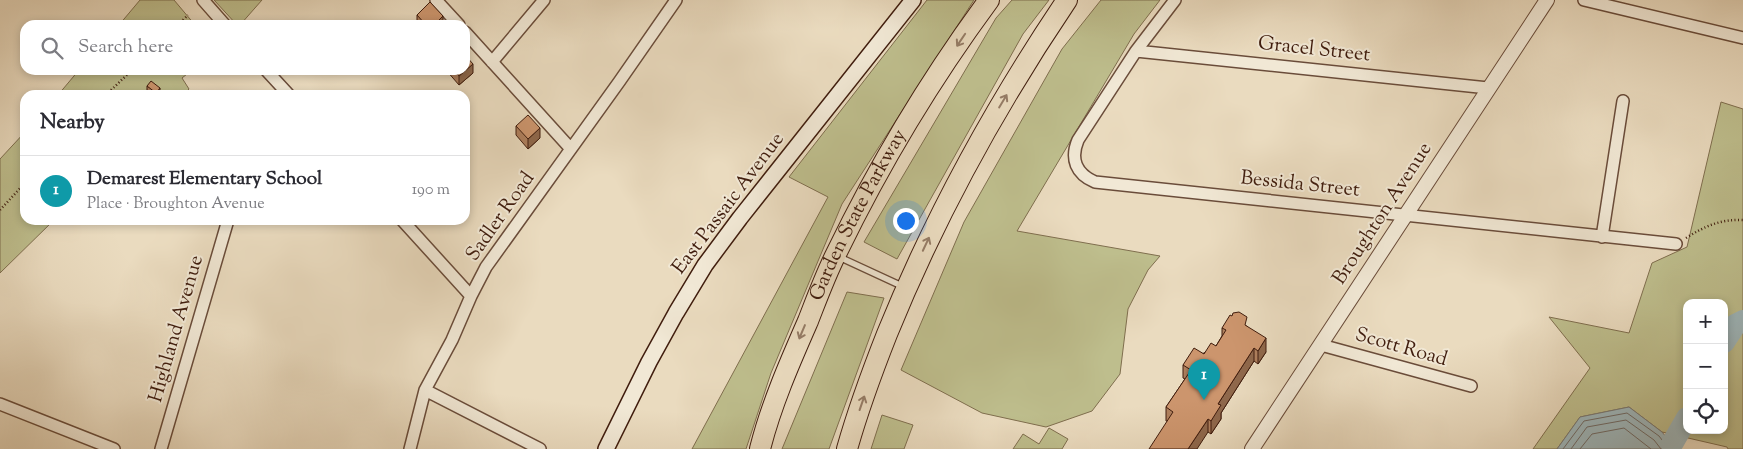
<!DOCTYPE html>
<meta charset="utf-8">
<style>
body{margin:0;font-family:"Sorts Mill Goudy",serif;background:#f2f2f3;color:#2b2b33}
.controls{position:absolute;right:15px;bottom:15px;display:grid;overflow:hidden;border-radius:10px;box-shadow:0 2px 8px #0003}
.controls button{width:45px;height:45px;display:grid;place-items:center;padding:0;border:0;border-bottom:1px solid #e1e1e2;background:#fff;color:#2b2b33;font:25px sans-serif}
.you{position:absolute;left:905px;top:220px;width:18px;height:18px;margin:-12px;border:4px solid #fff;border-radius:50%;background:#1a73e8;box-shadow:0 0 0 8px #1a73e833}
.badge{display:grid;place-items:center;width:32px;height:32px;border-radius:50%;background:#ea580c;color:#fff;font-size:16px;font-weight:700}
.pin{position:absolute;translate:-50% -41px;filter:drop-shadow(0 1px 2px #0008)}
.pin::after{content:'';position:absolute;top:26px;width:18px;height:15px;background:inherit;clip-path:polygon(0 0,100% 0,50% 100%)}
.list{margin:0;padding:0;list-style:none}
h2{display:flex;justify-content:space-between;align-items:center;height:65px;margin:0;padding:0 20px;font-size:21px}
h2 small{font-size:16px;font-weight:400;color:#7c7c81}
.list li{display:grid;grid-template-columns:32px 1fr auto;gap:15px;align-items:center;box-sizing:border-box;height:70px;padding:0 20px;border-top:1px solid #e1e1e2}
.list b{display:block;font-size:19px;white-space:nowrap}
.list p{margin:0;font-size:16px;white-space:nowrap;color:#7c7c81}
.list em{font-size:16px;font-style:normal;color:#7c7c81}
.icon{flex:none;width:28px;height:28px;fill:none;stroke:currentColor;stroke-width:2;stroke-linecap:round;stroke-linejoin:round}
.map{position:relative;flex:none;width:1743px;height:449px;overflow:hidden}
.search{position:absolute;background:#fff;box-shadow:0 2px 8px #0003;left:20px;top:20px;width:450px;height:55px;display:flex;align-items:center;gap:12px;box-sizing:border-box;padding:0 18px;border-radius:15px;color:#7c7c81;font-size:19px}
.panel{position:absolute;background:#fff;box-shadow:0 2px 8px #0003;left:20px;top:90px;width:450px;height:135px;border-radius:15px}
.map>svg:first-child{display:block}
.green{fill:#bebe8d;stroke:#7f6e4e;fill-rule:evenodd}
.water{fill:#9eb8be;stroke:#787a78}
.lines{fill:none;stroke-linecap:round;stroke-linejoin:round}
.shore{stroke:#6f6a66;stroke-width:1}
.river{stroke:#9eb8be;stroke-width:22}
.service-casing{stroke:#6a4c3a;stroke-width:8}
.minor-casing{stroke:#6a4c3a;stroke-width:14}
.tertiary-casing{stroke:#6a4c3a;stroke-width:16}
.secondary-casing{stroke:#401d0e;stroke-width:18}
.motorway-casing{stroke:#401d0e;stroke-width:22}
.path{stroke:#401d0e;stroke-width:2.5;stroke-dasharray:1 2.5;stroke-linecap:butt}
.service{stroke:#f1e8d5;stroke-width:5.5}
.minor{stroke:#f1e8d5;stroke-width:11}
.tertiary{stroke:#f1e8d5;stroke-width:14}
.secondary{stroke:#f1e8d5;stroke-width:15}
.motorway{stroke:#eadbbf;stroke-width:20}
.wall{fill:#af805e;stroke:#401d0e}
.shaded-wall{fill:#8f684c;stroke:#401d0e}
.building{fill:#cc956d;stroke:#401d0e}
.oneway{stroke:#957c66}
.labels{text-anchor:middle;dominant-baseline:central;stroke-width:4;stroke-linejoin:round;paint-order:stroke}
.street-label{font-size:20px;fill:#401d0e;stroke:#f1e8d5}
</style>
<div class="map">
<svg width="1743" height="449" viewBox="0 0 1743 449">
<rect width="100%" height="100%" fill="#eadbbf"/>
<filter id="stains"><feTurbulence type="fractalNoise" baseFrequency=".004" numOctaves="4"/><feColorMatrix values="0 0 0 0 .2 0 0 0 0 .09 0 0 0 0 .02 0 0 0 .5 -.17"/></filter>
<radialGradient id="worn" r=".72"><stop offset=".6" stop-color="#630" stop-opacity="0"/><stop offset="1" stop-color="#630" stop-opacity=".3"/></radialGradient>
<path class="green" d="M140 0H174L195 25H119Z
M214 0H262L240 25H237Z
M927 0H974L842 204 771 373 746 449H692L828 197 789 177Z
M1012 0H1049L1023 34 897 259 864 242 996 18Z
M1101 0H1160L1134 34 1017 231 1160 256 1148 270 1128 309 1120 374 1092 411 1046 427 982 413 901 370 964 222 1062 49Z
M79 70H192L182 78 189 89 183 95H58Z
M1721 102 1743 109V449H1728L1727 447 1662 432 1629 407 1580 417 1557 449H1533L1590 368 1549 317 1629 333 1652 263 1687 247ZM1687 303H1724V430H1687Z
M25 132V220H54L0 273V159Z
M847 292 884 298 829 449H782Z
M882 415 913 425 904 449H871Z
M1049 428 1068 439 1062 449H1013L1023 434 1039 444Z"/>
<path class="water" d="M1629 407 1662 432 1676 449H1557L1580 417Z"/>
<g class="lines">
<path class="shore" d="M1563 449 1584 421 1627 413 1659 436 1669 449
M1571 449 1587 427 1626 420 1654 440 1661 449
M1580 449 1592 434 1624 428 1651 449"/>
<path class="river" d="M1724 342 1735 325 1743 321
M1672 444 1687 418"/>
<g class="service-casing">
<path id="service" d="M837 256 904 287"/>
</g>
<g class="minor-casing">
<path id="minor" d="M203 0 225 25
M436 0 459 25
M1175 0 1136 51 1078 140C1070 159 1076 174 1095 182L1676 244
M1584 0 1743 38
M465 32 571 149
M1136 51 1488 88
M492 62 544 0
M266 70 289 95
M402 220 471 296
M1602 237 1623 101
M1321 345 1471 386
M425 390 540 449
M0 404 114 449
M161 449 228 220
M410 449 425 390 452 340 471 296 486 267 619 82 676 0"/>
</g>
<g class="tertiary-casing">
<path id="tertiary" d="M1252 449 1547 0"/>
</g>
<g class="secondary-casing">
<path id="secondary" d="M606 449 649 362 676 313 705 265 740 218 913 0"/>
</g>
<g class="motorway-casing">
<g id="motorway">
<path id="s1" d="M760 449C771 405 790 362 808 321 817 298 825 276 836 254 879 165 930 80 989 0"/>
<path d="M847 449C858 410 872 372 887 334 935 216 996 105 1067 0"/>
</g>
</g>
<path class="path" d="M178 25 188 15
M106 95 132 70
M0 210 25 183
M1686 238C1705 226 1721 219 1743 220"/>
<use href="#service" class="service"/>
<use href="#minor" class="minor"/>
<use href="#tertiary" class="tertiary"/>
<use href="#secondary" class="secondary"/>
<use href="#motorway" class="motorway"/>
</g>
<path class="wall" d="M417 15 443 25H418L417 24Z
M446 70H465L473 73 459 85Z
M147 86 160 93 158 95H153L147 90Z
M516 126 540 138 528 149 516 135Z
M1247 326 1266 352 1258 364 1254 361 1221 413V419L1211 434 1208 432 1166 421V407L1185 379 1183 378V365L1216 346 1222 336V328Z"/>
<path class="shaded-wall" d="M443 16V25H434Z
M473 64V73L459 85V76Z
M160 88V93L158 95H156V93Z
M540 128V138L528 149V139Z
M1266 338V352L1258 364V351Z
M1254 348V361L1221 413V419L1211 434V421L1218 404Z
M1208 419V432L1197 449H1188Z"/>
<path class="building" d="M430 2 443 16 434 25H426L417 15Z
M465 55 473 64 459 76 454 70H465Z
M151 81 160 88 156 93 147 86Z
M528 115 540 128 528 139 516 126Z
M1239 312 1247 317 1245 325 1266 338 1258 351 1254 348 1218 404 1221 405 1211 421 1208 419 1188 449H1149L1173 412 1166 407 1191 370 1183 365 1194 348 1204 354 1211 343 1216 346 1226 330 1222 328 1230 315 1232 316 1233 313Z"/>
<defs><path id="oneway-shaft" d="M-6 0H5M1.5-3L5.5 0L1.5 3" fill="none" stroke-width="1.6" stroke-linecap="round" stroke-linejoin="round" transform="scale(1.25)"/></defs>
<g class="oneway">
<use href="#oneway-shaft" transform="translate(961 40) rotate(124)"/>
<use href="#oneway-shaft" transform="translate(1003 101) rotate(-59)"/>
<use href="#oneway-shaft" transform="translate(926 244) rotate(-65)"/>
<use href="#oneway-shaft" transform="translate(802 332) rotate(113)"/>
<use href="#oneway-shaft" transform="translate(862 403) rotate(-71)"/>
</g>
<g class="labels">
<g class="street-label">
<text transform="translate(1314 50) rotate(6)">Gracel Street</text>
<text transform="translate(1300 185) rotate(6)">Bessida Street</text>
<text transform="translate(729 204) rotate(-53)">East Passaic Avenue</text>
<text transform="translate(1383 214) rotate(-57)">Broughton Avenue</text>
<text transform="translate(501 217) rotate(-55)">Sadler Road</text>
<text stroke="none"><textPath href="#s1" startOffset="254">Garden State Parkway</textPath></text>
<text transform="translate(177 329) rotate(-74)">Highland Avenue</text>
<text transform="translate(1401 348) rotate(16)">Scott Road</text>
</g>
</g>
<rect width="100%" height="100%" filter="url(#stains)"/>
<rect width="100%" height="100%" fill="url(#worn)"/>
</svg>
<div class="controls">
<button>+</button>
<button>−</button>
<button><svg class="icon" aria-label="locate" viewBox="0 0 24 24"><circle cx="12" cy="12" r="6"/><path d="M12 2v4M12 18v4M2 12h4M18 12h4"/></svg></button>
</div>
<div class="you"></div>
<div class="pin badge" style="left:1204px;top:400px;background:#0f9aa8">1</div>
<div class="search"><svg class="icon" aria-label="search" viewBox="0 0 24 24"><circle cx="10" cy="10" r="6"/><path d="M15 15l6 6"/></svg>Search here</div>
<section class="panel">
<h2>Nearby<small></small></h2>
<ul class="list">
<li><span class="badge" style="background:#0f9aa8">1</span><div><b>Demarest Elementary School</b><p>Place · Broughton Avenue</p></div><em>190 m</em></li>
</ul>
</section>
</div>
